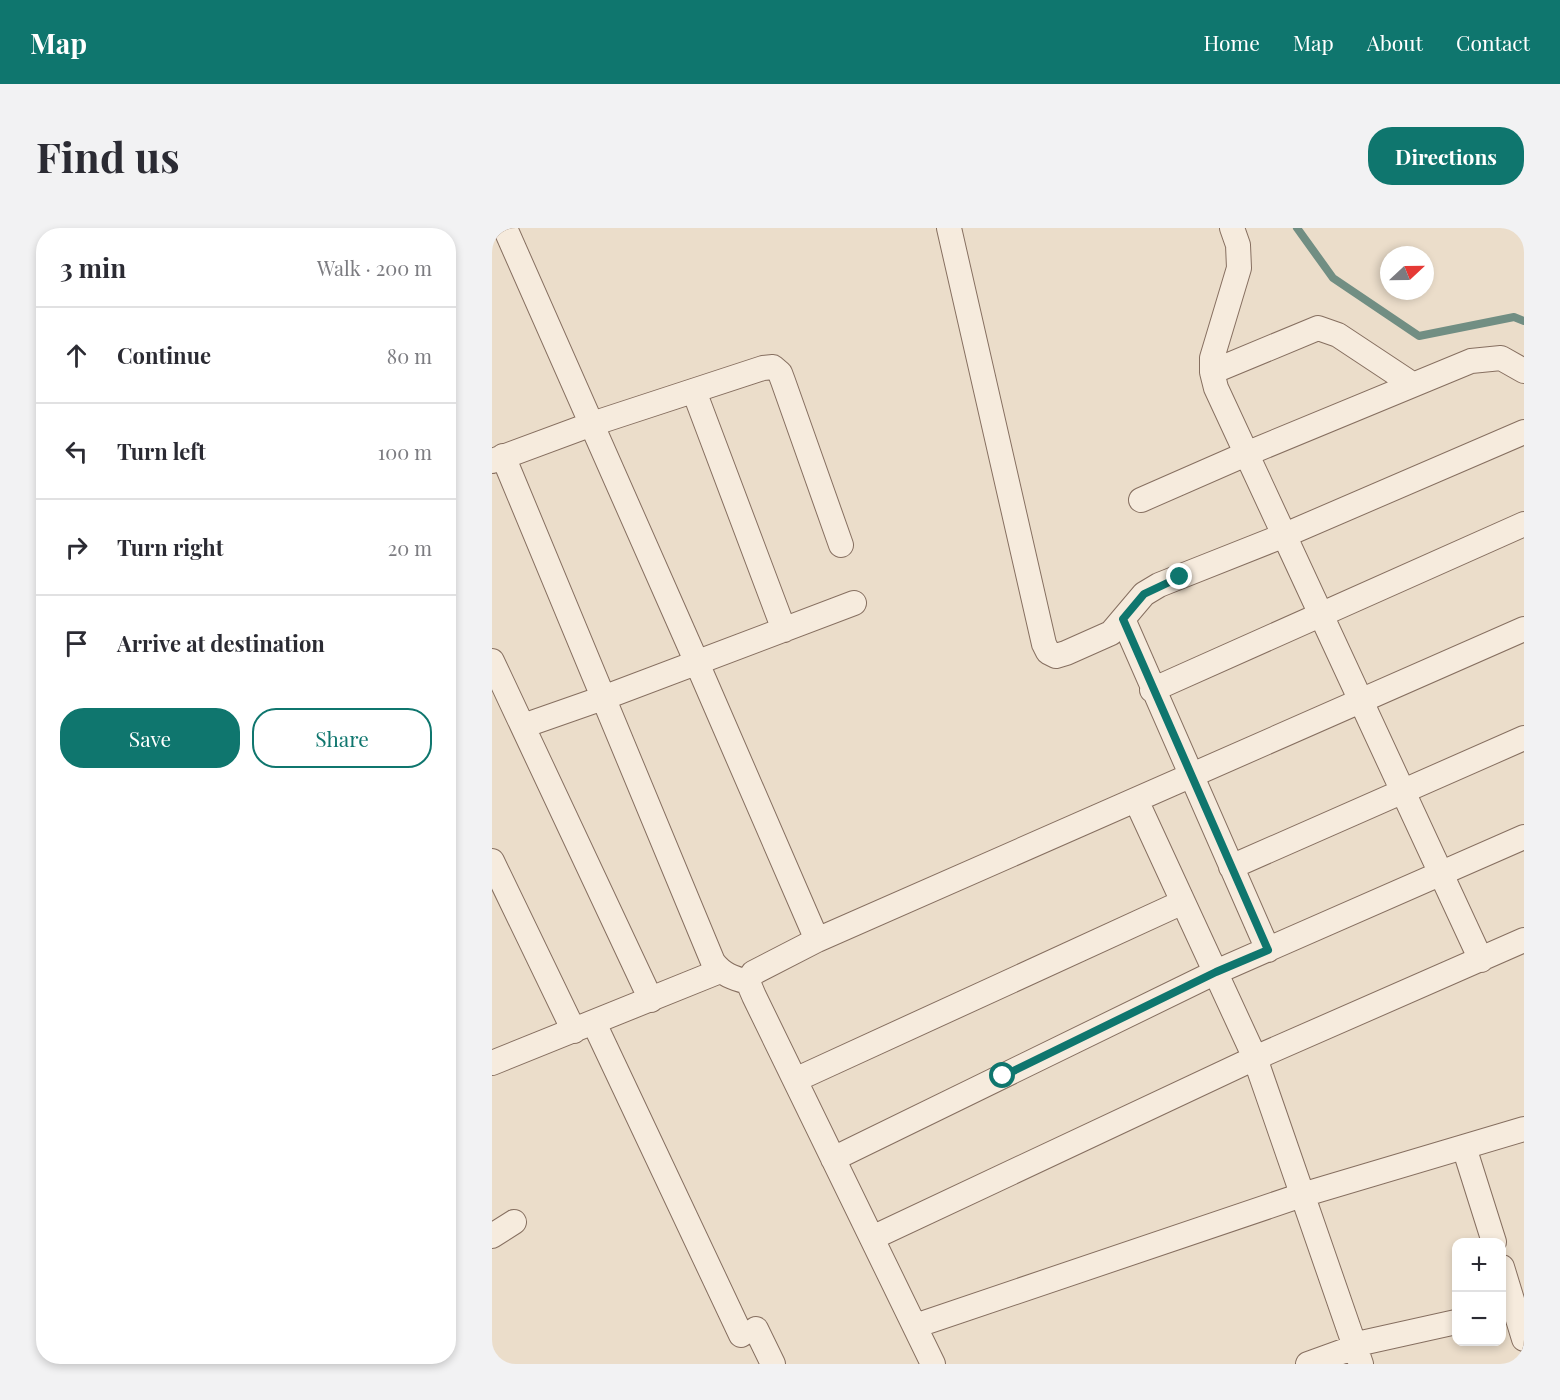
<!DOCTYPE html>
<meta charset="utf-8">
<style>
body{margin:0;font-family:"Playfair Display",serif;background:#f2f2f3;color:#2b2b33}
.controls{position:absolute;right:18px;bottom:18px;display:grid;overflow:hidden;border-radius:12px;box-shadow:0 3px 9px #0003}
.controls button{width:54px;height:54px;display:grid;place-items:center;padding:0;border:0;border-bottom:2px solid #e1e1e2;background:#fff;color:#2b2b33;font:30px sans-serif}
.compass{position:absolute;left:888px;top:18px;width:54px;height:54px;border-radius:50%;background:#fff;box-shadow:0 3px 9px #0003;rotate:68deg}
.stop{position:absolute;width:18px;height:18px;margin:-14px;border:4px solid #0f766e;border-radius:50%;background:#fff}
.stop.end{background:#0f766e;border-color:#fff;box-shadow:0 2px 6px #0008}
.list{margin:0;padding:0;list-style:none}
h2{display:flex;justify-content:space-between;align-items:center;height:78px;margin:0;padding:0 24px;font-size:26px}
h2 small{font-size:20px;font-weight:400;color:#7c7c81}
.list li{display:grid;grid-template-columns:39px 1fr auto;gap:18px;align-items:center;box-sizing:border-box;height:96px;padding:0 24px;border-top:2px solid #e1e1e2}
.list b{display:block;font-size:22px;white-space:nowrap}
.list em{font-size:20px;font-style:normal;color:#7c7c81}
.actions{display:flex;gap:12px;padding:18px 24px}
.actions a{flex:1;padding:14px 0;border:2px solid #0f766e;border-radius:24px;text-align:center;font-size:21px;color:#0f766e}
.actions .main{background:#0f766e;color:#fff}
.icon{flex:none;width:33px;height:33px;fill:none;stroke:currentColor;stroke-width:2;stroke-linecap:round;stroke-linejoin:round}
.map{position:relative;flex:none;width:1032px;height:1136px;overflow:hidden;border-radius:24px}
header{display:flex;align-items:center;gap:36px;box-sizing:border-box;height:84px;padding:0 30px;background:#0f766e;color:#fff}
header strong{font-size:28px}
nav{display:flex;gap:33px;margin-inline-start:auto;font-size:21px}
.intro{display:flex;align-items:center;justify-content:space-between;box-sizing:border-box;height:144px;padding:0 36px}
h1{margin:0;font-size:42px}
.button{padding:15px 27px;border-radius:24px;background:#0f766e;color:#fff;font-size:21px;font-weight:700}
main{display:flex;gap:36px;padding:0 36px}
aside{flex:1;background:#fff;border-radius:24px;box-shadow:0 3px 9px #0003}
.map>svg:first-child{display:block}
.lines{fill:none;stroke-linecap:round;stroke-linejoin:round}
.stream{stroke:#718e83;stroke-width:8}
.minor-casing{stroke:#866f60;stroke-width:26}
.minor{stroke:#f6ebdd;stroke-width:24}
.route{stroke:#0f766e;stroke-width:8}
</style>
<header>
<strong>Map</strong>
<nav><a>Home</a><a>Map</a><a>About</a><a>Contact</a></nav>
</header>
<div class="intro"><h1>Find us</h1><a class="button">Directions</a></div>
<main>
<aside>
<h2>3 min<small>Walk · 200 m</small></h2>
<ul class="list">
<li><svg class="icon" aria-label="ahead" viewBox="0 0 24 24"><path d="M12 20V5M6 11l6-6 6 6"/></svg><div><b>Continue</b></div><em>80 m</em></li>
<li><svg class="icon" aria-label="left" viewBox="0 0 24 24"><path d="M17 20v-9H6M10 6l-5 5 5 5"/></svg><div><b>Turn left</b></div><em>100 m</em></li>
<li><svg class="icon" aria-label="right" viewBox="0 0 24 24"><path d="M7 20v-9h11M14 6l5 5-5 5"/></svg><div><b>Turn right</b></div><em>20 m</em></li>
<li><svg class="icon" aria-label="arrive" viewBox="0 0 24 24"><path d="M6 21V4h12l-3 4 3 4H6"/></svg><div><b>Arrive at destination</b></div></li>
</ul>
<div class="actions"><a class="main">Save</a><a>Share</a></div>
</aside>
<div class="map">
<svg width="1032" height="1136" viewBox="0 0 1032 1136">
<rect width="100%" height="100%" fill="#ebddca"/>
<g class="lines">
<path class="stream" d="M805 0 841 50 927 108 1022 89 1032 93"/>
<g class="minor-casing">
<path id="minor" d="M13 0 205 435 325 712
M457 0 552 416 556 424 564 428 574 425 619 405 652 366 667 357 793 307 1032 204
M740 0 746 17 747 40 720 130V144L724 160 989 732
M720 144 826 100 846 107 920 156
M202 163 292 402
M11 228 221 734C231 747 241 750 256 754
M0 233 100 196 271 140 281 139 288 145 291 153 349 317
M649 272 754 226 979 133 1009 130 1032 143
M631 391 776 722
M0 433 159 772
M660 462 1032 296
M31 498 111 470 362 375
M644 572 763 830 869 1136
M0 633 82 803
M739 639 1032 510
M102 795 249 1107
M0 835 228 743
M303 852 691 674
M972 919 1002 1014
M341 931 724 744 1032 609
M0 1008 22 994
M380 1010 763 830 1032 712
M1010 1039 1032 1111
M423 1098 810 967 1032 901
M264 1101 281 1136
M441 1136 262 768 256 754 261 745 325 712 1032 401
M816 1136 863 1119 874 1114 964 1094"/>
</g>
<use href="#minor" class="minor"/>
</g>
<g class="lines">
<path class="route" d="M511 848 724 744 776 722 631 391 652 366 688 349"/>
</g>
</svg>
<div class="controls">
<button>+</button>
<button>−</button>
</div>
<svg class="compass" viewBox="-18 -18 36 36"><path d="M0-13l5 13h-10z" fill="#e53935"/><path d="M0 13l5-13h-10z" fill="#7c7c81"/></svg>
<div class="stop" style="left:511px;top:848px"></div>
<div class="stop end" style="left:688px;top:349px"></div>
</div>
</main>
